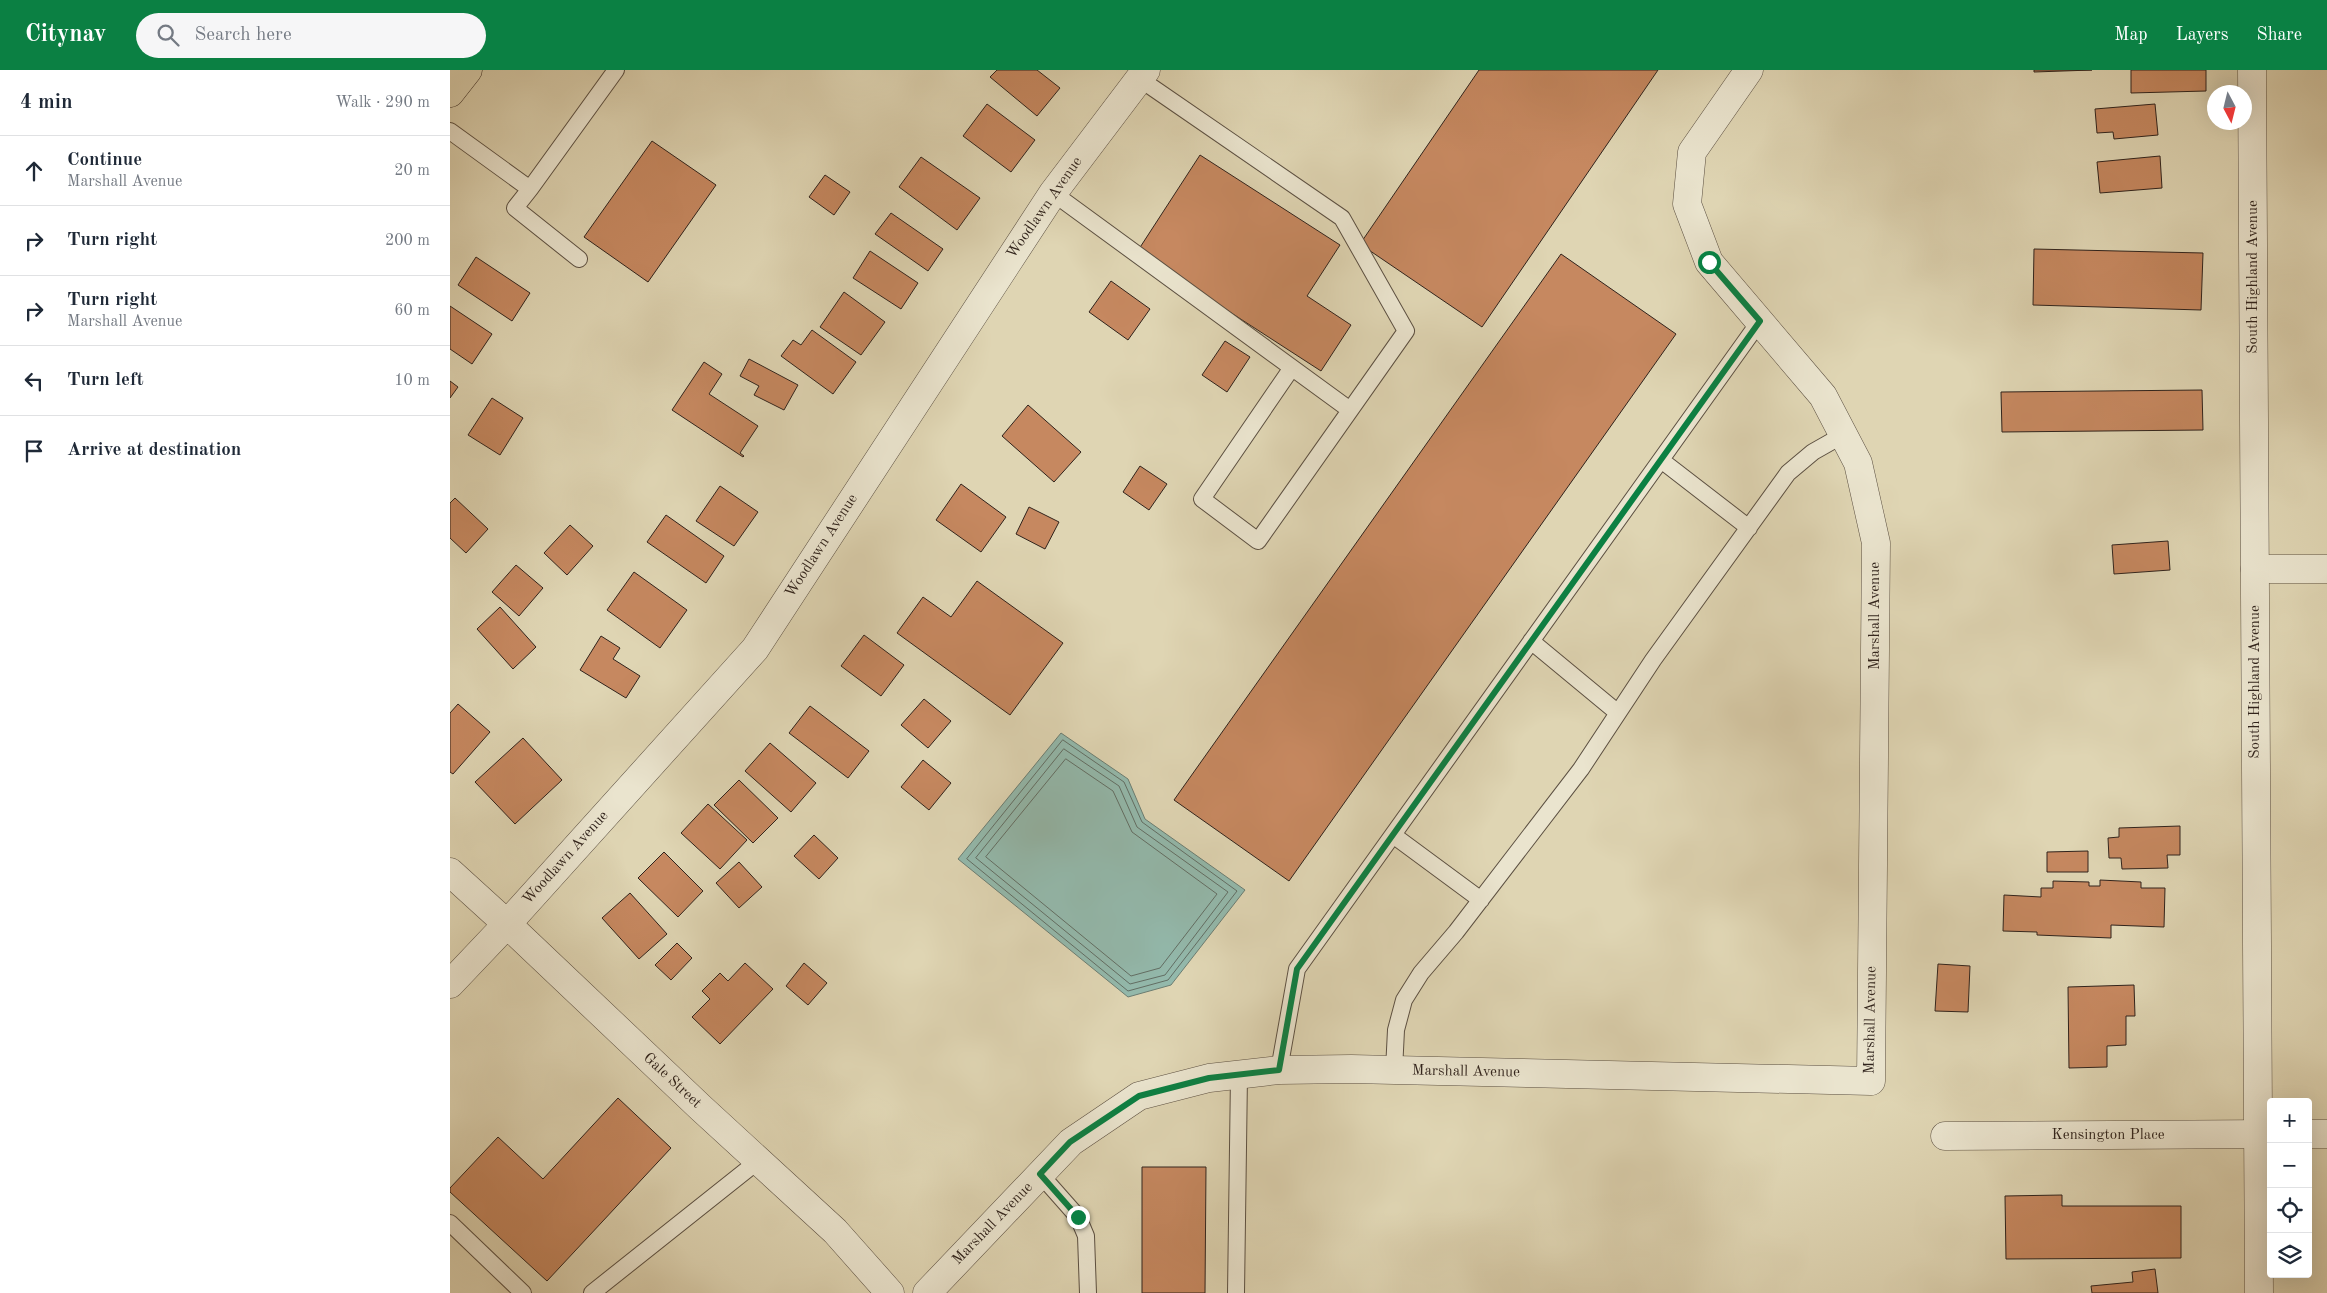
<!DOCTYPE html>
<meta charset="utf-8">
<style>
body{margin:0;font-family:"Old Standard TT",serif;background:#f6f6f7;color:#1f2937}
.controls{position:absolute;right:15px;bottom:15px;display:grid;overflow:hidden;border-radius:5px;box-shadow:0 5px 20px #0002}
.controls button{width:45px;height:45px;display:grid;place-items:center;padding:0;border:0;border-bottom:1px solid #e0e1e3;background:#fff;color:#1f2937;font:25px sans-serif}
.compass{position:absolute;left:1757px;top:15px;width:45px;height:45px;border-radius:50%;background:#fff;box-shadow:0 5px 20px #0002;rotate:173deg}
.stop{position:absolute;width:15px;height:15px;margin:-11px;border:4px solid #0b8043;border-radius:50%;background:#fff}
.stop.end{background:#0b8043;border-color:#fff;box-shadow:0 1px 5px #0008}
.list{margin:0;padding:0;list-style:none}
h2{display:flex;justify-content:space-between;align-items:center;height:65px;margin:0;padding:0 20px;font-size:21px}
h2 small{font-size:16px;font-weight:400;color:#747a83}
.list li{display:grid;grid-template-columns:32px 1fr auto;gap:15px;align-items:center;box-sizing:border-box;height:70px;padding:0 20px;border-top:1px solid #e0e1e3}
.list b{display:block;font-size:19px;white-space:nowrap}
.list p{margin:0;font-size:16px;white-space:nowrap;color:#747a83}
.list em{font-size:16px;font-style:normal;color:#747a83}
.icon{flex:none;width:28px;height:28px;fill:none;stroke:currentColor;stroke-width:2;stroke-linecap:round;stroke-linejoin:round}
.map{position:relative;flex:none;width:1877px;height:1223px;overflow:hidden}
header{display:flex;align-items:center;gap:30px;box-sizing:border-box;height:70px;padding:0 25px;background:#0b8043;color:#fff}
header strong{font-size:24px}
nav{display:flex;gap:28px;margin-inline-start:auto;font-size:18px}
.search{width:350px;height:45px;background:#f6f6f7;display:flex;align-items:center;gap:12px;box-sizing:border-box;padding:0 18px;border-radius:28px;color:#747a83;font-size:19px}
main{display:flex}
aside{flex:1;background:#fff}
.map>svg:first-child{display:block}
.water{fill:#93b9ac;stroke:#6b7d72}
.lines{fill:none;stroke-linecap:round;stroke-linejoin:round}
.shore{stroke:#626e64;stroke-width:1}
.building{fill:#c68860;stroke:#30231c}
.service-casing{stroke:#5c5042;stroke-width:18}
.minor-casing{stroke:#5c5042;stroke-width:29}
.tertiary-casing{stroke:#5c5042;stroke-width:29}
.primary-casing{stroke:#30231c;stroke-width:29}
.service{stroke:#eae4ce;stroke-width:16}
.minor{stroke:#eae4ce;stroke-width:28}
.tertiary{stroke:#eae4ce;stroke-width:28}
.primary{stroke:#dfd5b3;stroke-width:28}
.route{stroke:#0b8043;stroke-width:6}
.labels{text-anchor:middle;dominant-baseline:central;stroke-width:5;stroke-linejoin:round;paint-order:stroke}
.street-label{font-size:15px;fill:#30231c;stroke:#eae4ce}
</style>
<header>
<strong>Citynav</strong>
<div class="search"><svg class="icon" aria-label="search" viewBox="0 0 24 24"><circle cx="10" cy="10" r="6"/><path d="M15 15l6 6"/></svg>Search here</div>
<nav><a>Map</a><a>Layers</a><a>Share</a></nav>
</header>
<main>
<aside>
<h2>4 min<small>Walk · 290 m</small></h2>
<ul class="list">
<li><svg class="icon" aria-label="ahead" viewBox="0 0 24 24"><path d="M12 20V5M6 11l6-6 6 6"/></svg><div><b>Continue</b><p>Marshall Avenue</p></div><em>20 m</em></li>
<li><svg class="icon" aria-label="right" viewBox="0 0 24 24"><path d="M7 20v-9h11M14 6l5 5-5 5"/></svg><div><b>Turn right</b></div><em>200 m</em></li>
<li><svg class="icon" aria-label="right" viewBox="0 0 24 24"><path d="M7 20v-9h11M14 6l5 5-5 5"/></svg><div><b>Turn right</b><p>Marshall Avenue</p></div><em>60 m</em></li>
<li><svg class="icon" aria-label="left" viewBox="0 0 24 24"><path d="M17 20v-9H6M10 6l-5 5 5 5"/></svg><div><b>Turn left</b></div><em>10 m</em></li>
<li><svg class="icon" aria-label="arrive" viewBox="0 0 24 24"><path d="M6 21V4h12l-3 4 3 4H6"/></svg><div><b>Arrive at destination</b></div></li>
</ul>
</aside>
<div class="map">
<svg width="1877" height="1223" viewBox="0 0 1877 1223">
<rect width="100%" height="100%" fill="#dfd5b3"/>
<filter id="stains"><feTurbulence type="fractalNoise" baseFrequency=".004" numOctaves="4"/><feColorMatrix values="0 0 0 0 .2 0 0 0 0 .09 0 0 0 0 .02 0 0 0 .5 -.17"/></filter>
<radialGradient id="worn" r=".72"><stop offset=".6" stop-color="#630" stop-opacity="0"/><stop offset="1" stop-color="#630" stop-opacity=".3"/></radialGradient>
<path class="water" d="M611 663 678 709 695 749 795 820 721 915 678 927 508 789Z"/>
<g class="lines">
<path class="shore" d="M613 670 674 712 692 752 787 821 718 910 678 921 517 789Z
M614 679 669 716 687 757 778 822 715 905 680 914 526 788Z
M616 689 663 721 682 762 767 824 710 898 681 906 536 787Z"/>
</g>
<path class="building" d="M547 0H587L610 18 587 46 540 7Z
M1029 0H1208L1032 257 910 174Z
M1584 0H1642L1584 2Z
M1681 0H1756V21L1681 23Z
M537 34 585 70 561 102 513 66Z
M1705 34 1708 65 1664 69 1663 62 1647 63 1645 39Z
M202 71 266 115 198 212 134 167Z
M750 85 890 175 857 226 901 255 871 301 687 182Z
M1710 86 1712 118 1650 123 1647 92Z
M471 87 530 128 507 160 449 117Z
M375 105 400 122 384 145 359 127Z
M441 143 493 179 478 201 425 164Z
M1584 179 1753 183 1751 240 1583 235Z
M420 181 468 213 451 239 403 208Z
M1111 184 1226 264 839 811 724 730Z
M26 187 80 223 62 251 8 215Z
M661 211 700 239 678 270 639 242Z
M394 222 435 252 411 285 370 257Z
M0 236 42 264 22 294 0 279Z
M362 260 406 292 383 324 331 286 343 270 351 275Z
M775 271 800 287 777 322 752 305Z
M299 289 348 315 334 340 304 325 309 316 290 306Z
M254 292 272 304 259 324 308 356 290 383 294 386 293 387 222 340Z
M0 311 8 317 0 328Z
M1752 320 1753 360 1552 362 1551 322Z
M42 328 73 348 50 385 18 365Z
M578 335 631 382 604 412 552 366Z
M690 396 717 414 699 440 673 422Z
M511 414 556 447 531 482 486 450Z
M270 416 308 442 284 476 246 451Z
M5 428 38 459 16 483 0 468V433Z
M579 437 609 452 595 479 566 464Z
M216 445 274 486 256 513 197 472Z
M120 455 143 476 117 505 94 483Z
M1718 471 1720 500 1664 504 1662 475Z
M66 495 93 518 69 546 42 522Z
M184 502 237 540 210 578 157 540Z
M527 511 613 573 560 645 447 563 473 527 501 547Z
M50 537 86 577 63 599 27 559Z
M414 565 454 595 431 626 391 596Z
M151 566 170 578 163 589 190 606 176 628 130 600Z
M474 629 501 651 478 678 451 655Z
M8 634 40 662 3 704 0 702V643Z
M360 636 419 681 398 708 339 663Z
M73 668 112 710 65 754 25 712Z
M320 673 366 713 341 742 295 701Z
M473 690 501 713 479 740 451 717Z
M289 710 328 748 303 773 264 735Z
M258 734 297 770 270 799 231 763Z
M1730 756V785H1717L1718 798 1672 799 1671 788H1659L1658 768 1669 767V758Z
M364 765 388 788 369 809 344 786Z
M1638 781V802H1597V782Z
M214 782 253 821 228 847 188 808Z
M289 792 312 817 289 838 266 813Z
M1650 810 1691 812V818H1715L1714 857 1661 855V868L1587 865V862L1553 861 1554 825 1591 827V818H1603V811L1639 812V816H1650Z
M180 823 217 864 189 889 152 848Z
M227 873 242 888 221 910 205 895Z
M295 893 323 919 270 974 242 947 260 929 252 921 270 903 278 911Z
M354 893 377 913 358 935 336 916Z
M1488 894 1520 896 1518 942 1485 941Z
M1684 915 1685 946H1676V975L1657 976V997L1619 998 1618 917Z
M168 1028 221 1078 97 1211 0 1122V1118L48 1067 93 1109Z
M692 1097H756L755 1223H692Z
M1612 1125V1136H1731V1188L1556 1189 1555 1126Z
M1705 1199 1708 1223H1642L1641 1216 1683 1212 1682 1202Z"/>
<g class="lines">
<g class="service-casing">
<path id="service" d="M690 9 892 148 956 261 808 471 752 429 841 299
M0 61 80 119 166 0
M80 119 65 138 129 189
M603 123 900 340
M1211 390 1299 458
M1081 571 1168 643
M943 765 1031 830
M829 1000 847 899 1310 251
M944 1000 946 960 954 930 971 903 1006 862 1131 699 1203 590 1338 403 1363 382 1393 365
M590 1104 628 1147 636 1166 638 1223
M0 1153 73 1223
M142 1223 308 1091
M786 1223 789 1005"/>
</g>
<g class="minor-casing">
<path id="minor" d="M1805 499H1877
M0 802 57 854 251 1038 385 1161 440 1223
M0 914 57 854 305 579 603 123 696 0
M1858 1064H1877
M1495 1066 1821 1064
M477 1223 621 1072 689 1026 759 1008 829 1000 901 999 1421 1011 1426 473 1408 393 1373 326 1259 192 1237 134 1242 82 1299 0"/>
</g>
<g class="tertiary-casing">
<path id="tertiary" d="M1802 0 1809 1223"/>
</g>
<g class="primary-casing">
<path id="primary" d="M0 23 18 0"/>
</g>
<use href="#service" class="service"/>
<use href="#minor" class="minor"/>
<use href="#tertiary" class="tertiary"/>
<use href="#primary" class="primary"/>
</g>
<g class="lines">
<path class="route" d="M628 1147 590 1104 620 1072 689 1026 759 1008 829 1000 847 899 1310 251 1259 192"/>
</g>
<g class="labels">
<g class="street-label">
<text transform="translate(595 138) rotate(-55)">Woodlawn Avenue</text>
<text transform="translate(1803 207) rotate(-90)">South Highland Avenue</text>
<text transform="translate(372 476) rotate(-57)">Woodlawn Avenue</text>
<text transform="translate(1425 546) rotate(-90)">Marshall Avenue</text>
<text transform="translate(1805 612) rotate(-90)">South Highland Avenue</text>
<text transform="translate(116 788) rotate(-48)">Woodlawn Avenue</text>
<text transform="translate(1421 950) rotate(-89)">Marshall Avenue</text>
<text transform="translate(1016 1002) rotate(1)">Marshall Avenue</text>
<text transform="translate(222 1011) rotate(43)">Gale Street</text>
<text x="1658" y="1065">Kensington Place</text>
<text transform="translate(543 1154) rotate(-46)">Marshall Avenue</text>
</g>
</g>
<rect width="100%" height="100%" filter="url(#stains)"/>
<rect width="100%" height="100%" fill="url(#worn)"/>
</svg>
<div class="controls">
<button>+</button>
<button>−</button>
<button><svg class="icon" aria-label="locate" viewBox="0 0 24 24"><circle cx="12" cy="12" r="6"/><path d="M12 2v4M12 18v4M2 12h4M18 12h4"/></svg></button>
<button><svg class="icon" aria-label="layers" viewBox="0 0 24 24"><path d="M12 4l9 5-9 5-9-5zM3 14l9 5 9-5"/></svg></button>
</div>
<svg class="compass" viewBox="-18 -18 36 36"><path d="M0-13l5 13h-10z" fill="#e53935"/><path d="M0 13l5-13h-10z" fill="#747a83"/></svg>
<div class="stop" style="left:1259px;top:192px"></div>
<div class="stop end" style="left:628px;top:1147px"></div>
</div>
</main>
